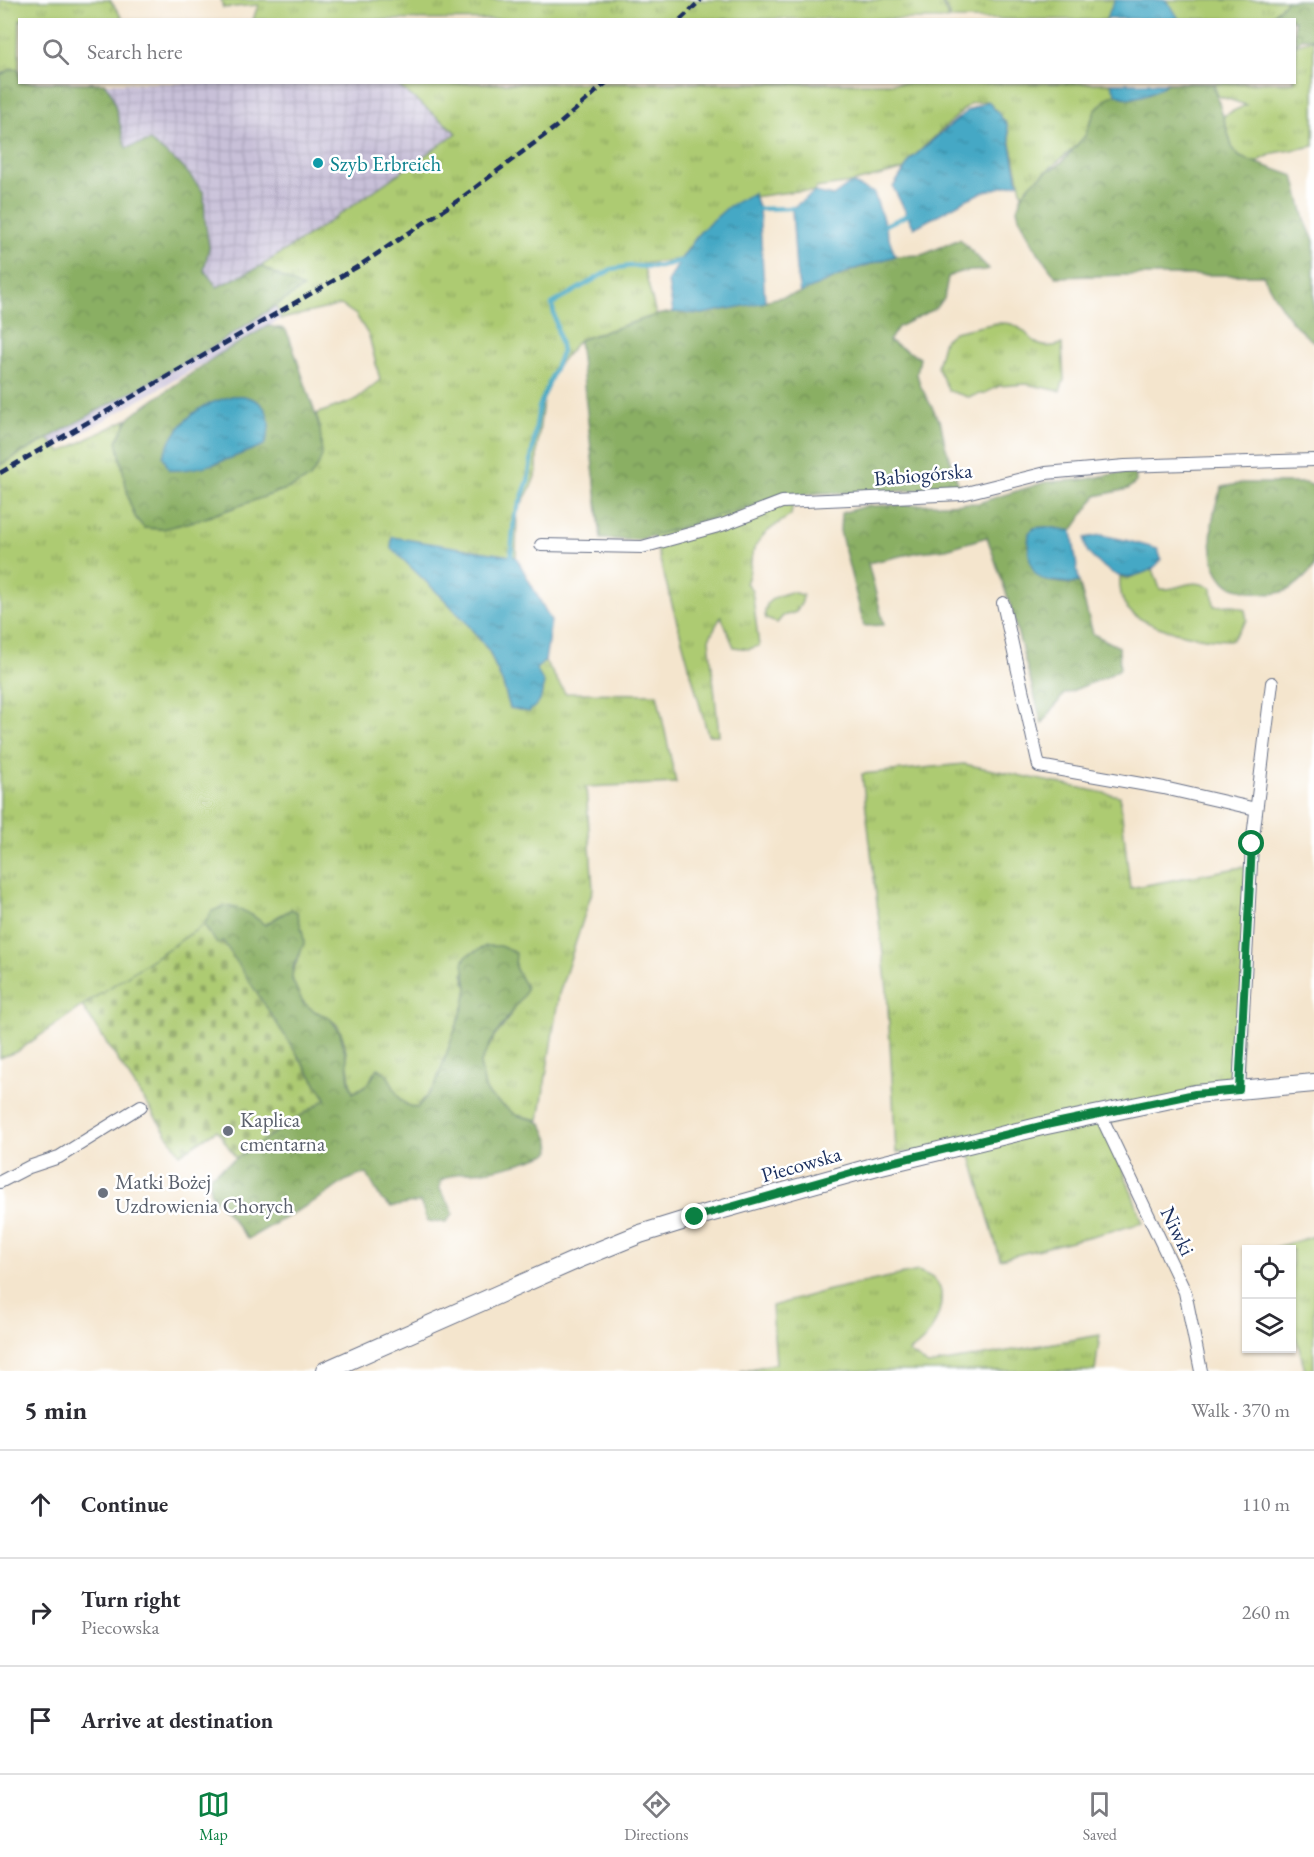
<!DOCTYPE html>
<meta charset="utf-8">
<style>
body{margin:0;font-family:"EB Garamond",serif;background:#f7f7f7;color:#2b2b33}
.controls{position:absolute;right:18px;bottom:18px;display:grid;overflow:hidden;border-radius:0px;box-shadow:0 2px 4px #0004}
.controls button{width:54px;height:54px;display:grid;place-items:center;padding:0;border:0;border-bottom:2px solid #e1e1e2;background:#fff;color:#2b2b33;font:30px sans-serif}
.stop{position:absolute;width:18px;height:18px;margin:-14px;border:4px solid #0b8043;border-radius:50%;background:#fff}
.stop.end{background:#0b8043;border-color:#fff;box-shadow:0 2px 6px #0008}
.list{margin:0;padding:0;list-style:none}
h2{display:flex;justify-content:space-between;align-items:center;height:78px;margin:0;padding:0 24px;font-size:26px}
h2 small{font-size:20px;font-weight:400;color:#7c7c81}
.list li{display:grid;grid-template-columns:39px 1fr auto;gap:18px;align-items:center;box-sizing:border-box;height:108px;padding:0 24px;border-top:2px solid #e1e1e2}
.list b{display:block;font-size:22px;white-space:nowrap}
.list p{margin:0;font-size:20px;white-space:nowrap;color:#7c7c81}
.list em{font-size:20px;font-style:normal;color:#7c7c81}
.icon{flex:none;width:33px;height:33px;fill:none;stroke:currentColor;stroke-width:2;stroke-linecap:round;stroke-linejoin:round}
.map{position:relative;flex:none;width:1314px;height:1371px;overflow:hidden}
.search{position:absolute;background:#fff;box-shadow:0 2px 4px #0004;left:18px;right:18px;top:18px;height:66px;display:flex;align-items:center;gap:15px;box-sizing:border-box;padding:0 21px;border-radius:0px;color:#7c7c81;font-size:22px}
.sheet{height:402px;background:#fff}
nav{display:flex;justify-content:space-around;align-items:center;box-sizing:border-box;height:84px;border-top:2px solid #e1e1e2;background:#fff;font-size:16px;color:#7c7c81}
nav a{display:grid;justify-items:center;gap:3px}
nav .on{color:#0b8043}
.map>svg:first-child{display:block}
.industrial{fill:url(#industrial-grid)}
.railway{fill:#c8c0d8}
.grass{fill:url(#grass-tufts);stroke:#647d68;stroke-width:1.5}
.forest{fill:url(#forest-crowns);stroke:#526f61;stroke-width:1.5}
.cemetery{fill:url(#cemetery-stones);stroke:#647d68;stroke-width:1.5}
.water{fill:url(#water-ripples);stroke:#306c92;stroke-width:1.5}
.lines{fill:none;stroke-linecap:round;stroke-linejoin:round}
.stream{stroke:#45a8c5;stroke-width:4.5}
.street-casing{stroke:#676f85;stroke-width:14}
.secondary-casing{stroke:#676f85;stroke-width:20}
.street{stroke:#fff;stroke-width:12}
.secondary{stroke:#fff;stroke-width:18}
.rail{stroke:#1b2f5e;stroke-width:4.5;stroke-dasharray:9 4.5;stroke-linecap:butt}
.route{stroke:#0b8043;stroke-width:8}
.culture-dot{fill:#0f9aa8;stroke:#fff;stroke-width:2}
.worship-dot{fill:#6b7280;stroke:#fff;stroke-width:2}
.labels{text-anchor:middle;dominant-baseline:central;stroke-width:5;stroke-linejoin:round;paint-order:stroke}
.culture-label{font-size:21px;fill:#0d838f;stroke:#fff;text-anchor:start}
.street-label{font-size:21px;fill:#1b2f5e;stroke:#fff}
.worship-label{font-size:21px;fill:#5b616d;stroke:#fff;text-anchor:start}
</style>
<div class="map">
<svg width="1314" height="1371" viewBox="0 0 1314 1371">
<defs>
<pattern id="industrial-grid" width="8" height="8" patternUnits="userSpaceOnUse" patternTransform="scale(1.5)"><rect width="8" height="8" fill="#c8c0d8"/><path d="M0 4h8M4 0v8" fill="none" stroke="#aba5bc"/></pattern>
<pattern id="grass-tufts" width="24" height="20" patternUnits="userSpaceOnUse" patternTransform="scale(1.5)"><rect width="24" height="20" fill="#adcb72"/><path d="M3 7l-1-3M5 7V3M7 7l1-3M15 17l-1-3M17 17v-4M19 17l1-3" fill="none" stroke="#8ca561"/></pattern>
<pattern id="forest-crowns" width="20" height="18" patternUnits="userSpaceOnUse" patternTransform="scale(1.5)"><rect width="20" height="18" fill="#8aaf64"/><path d="M2 6a3 3 0 1 1 6 0M12 15a3 3 0 1 1 6 0" fill="none" stroke="#708f56"/></pattern>
<pattern id="cemetery-stones" width="16" height="16" patternUnits="userSpaceOnUse" patternTransform="scale(1.5)"><rect width="16" height="16" fill="#adcb72"/><path d="M2 7V4a2 2 0 0 1 4 0v3zM10 15v-3a2 2 0 0 1 4 0v3z" fill="#8ca561"/></pattern>
<pattern id="water-ripples" width="26" height="14" patternUnits="userSpaceOnUse" patternTransform="scale(1.5)"><rect width="26" height="14" fill="#45a8c5"/><path d="M2 4q2-2 4 0t4 0M15 11q2-2 4 0t4 0" fill="none" stroke="#3989a3"/></pattern>
</defs>
<rect width="100%" height="100%" fill="#fff"/>
<filter id="ink" filterUnits="userSpaceOnUse"><feTurbulence type="fractalNoise" baseFrequency=".0167" numOctaves="2"/><feDisplacementMap in="SourceGraphic" scale="12" xChannelSelector="R" yChannelSelector="G"/><feConvolveMatrix kernelMatrix="1 2 1 2 8 2 1 2 1" color-interpolation-filters="sRGB"/></filter>
<filter id="wash" filterUnits="userSpaceOnUse"><feTurbulence type="fractalNoise" baseFrequency=".008" numOctaves="4" result="noise"/><feDisplacementMap in="SourceGraphic" scale="24" xChannelSelector="R" yChannelSelector="G"/><feGaussianBlur stdDeviation="1.35" result="paint"/><feColorMatrix in="noise" values="0 0 0 0 0 0 0 0 0 0 0 0 0 0 0 0 0 1.4 0 .05"/><feComposite in="paint" operator="in"/></filter>
<g filter="url(#wash)">
<rect width="100%" height="100%" fill="#f4e5cd"/>
<path class="industrial" d="M104 83H395L458 133 326 224 261 266 217 287 204 270 209 247 205 220 204 193 126 148 112 94Z"/>
<path class="railway" d="M275 307 281 319 0 480V466L214 346Z"/>
<path class="grass" d="M0 0H110L123 19 20 20 19 69H12L0 75Z
M221 0H940L949 19 253 20 258 5 223 8Z
M942 0H1115L1106 20 951 19Z
M1164 0H1287L1269 20 1178 19Z
M1314 39V146L1274 153 1255 163 1240 157 1233 150 1223 116 1246 105 1218 96 1213 83 1294 82 1295 45Z
M395 83H1111L1116 94 1095 111 1085 136 1074 148 1031 184 1022 195 1007 124 987 101 971 103 911 159 905 169 851 183 816 188 815 192 797 191 745 198 700 232 681 259 643 264 656 315 579 340 557 366 543 401 537 449V471L531 487 517 512 516 557 392 538V548L444 599 465 621 489 651 503 685 510 708 535 669 545 661 565 693 657 694 676 783 586 787 593 889 559 994 539 1120 516 1115 490 1096 485 1088 480 1064 494 1037 503 1027 526 988 515 967V953L463 974 467 988 464 1005 435 1086 417 1108C404 1106 402 1099 393 1091 387 1085 380 1080 373 1074L369 1083 353 1093C346 1073 349 1043 337 1025 331 1018 326 1017 318 1013 304 1007 297 994 293 981 290 970 297 964 300 955 303 946 305 930 298 923 294 919 287 917 282 914L265 925 252 915 212 911 204 925 82 1006 18 1051 0 1058V465L48 439 61 452 128 419 117 441 144 528 163 529 202 519 292 487 320 428 316 414 355 400 380 380 369 336 356 315 341 305 281 319 261 266 326 224 457 133Z
M996 323C1000 323 1007 323 1011 324 1034 331 1030 354 1062 344L1064 380 1060 391 1026 384 999 386 985 393 968 397 949 391 937 367 944 340 954 332Z
M794 496 791 515C774 527 758 534 752 555 750 564 751 574 746 583L752 590 759 646 749 649 734 647 721 616 709 639 719 735H708L653 535 777 498Z
M1153 569 1160 589C1179 591 1190 576 1212 588L1214 606 1233 605 1245 610 1247 620 1232 640C1205 640 1145 630 1127 608 1121 600 1119 586 1120 577L1129 578Z
M791 592 803 595 802 602 796 612 783 616 777 623 766 619C761 601 775 596 791 592Z
M964 764 1120 796 1130 888 1248 866 1239 1090 1106 1124 1143 1223 1000 1259 971 1156 896 1152 887 990 862 774Z
M1314 1236V1371H1302L1305 1370 1292 1323V1250L1270 1249Z
M918 1271C923 1273 931 1276 935 1280 950 1295 935 1328 924 1340 919 1345 914 1349 909 1352L928 1365 1100 1335 1095 1371H740L776 1364 772 1306 829 1290Z"/>
<path class="forest" d="M1287 0H1314V39L1303 38 1295 44 1294 20 1269 19Z
M12 69H19L20 82 104 83 112 94 126 148 150 141 183 167 204 193 205 220 209 247 204 270 217 287 261 266 303 288 214 346 0 465V75Z
M1167 83H1213L1233 150 1240 157 1294 176 1305 220 1314 241V342C1291 326 1276 300 1263 275H1131L1056 277 1035 248 1019 217 1017 209 1022 195 1031 184 1049 170 1060 164 1085 136 1095 111 1107 98 1116 94C1120 96 1126 98 1130 98 1142 97 1159 90 1167 83Z
M960 239 989 269C973 273 963 268 948 277L944 299 934 309 898 327 889 341 920 358 917 374 920 385 941 424 945 445 959 486 876 493H820L778 498 639 540 601 539 579 340 656 315 673 312 703 314 800 293 855 269 895 256 922 255Z
M268 326 285 329 290 339 320 428 322 455 319 464 310 478 292 487 202 519 163 529 144 528 135 517 129 501 117 441 128 419 142 408 218 355Z
M1136 470V482L1128 489 1096 496 1072 531 1047 527 1034 528 1029 533 1028 547 1033 569 1046 581 1070 584 1079 582 1093 634 1119 647 1120 669 1106 677 1064 694 1042 724 1010 604 987 537 946 549 919 552 868 563 884 625 864 626 840 531 841 513 866 506 978 503 1046 482 1081 480Z
M1243 483H1305L1314 486V567C1292 593 1278 599 1245 590 1239 589 1228 586 1224 581 1204 559 1211 512 1222 487Z
M225 906C241 907 253 915 265 925L291 909 297 912 303 934 304 944 293 967 292 979 303 1003 316 1012 329 1017 340 1032 347 1060 349 1081 353 1093 369 1083 378 1068C398 1077 390 1104 417 1108L435 1086 464 1005 467 988 463 963 466 956 486 946H500L516 953 515 967 526 988 524 995 494 1037 480 1064 485 1088 490 1096 516 1115 535 1120 542 1124 550 1142 551 1151 547 1154C526 1162 505 1168 483 1171 465 1173 458 1171 442 1180L439 1188 451 1207 453 1214 446 1222H428L420 1202 391 1207 381 1199 367 1174 360 1175 345 1181 325 1195 248 1239 210 1192V1176L326 1098 222 941 217 945 204 925 212 911Z"/>
<path class="cemetery" d="M204 925 217 944 223 941 326 1099 236 1158 217 1130 180 1154 82 1006Z"/>
<path class="water" d="M1115 0H1165L1171 6 1179 19H1106Z
M1111 83H1167C1159 90 1142 97 1130 98 1126 98 1120 96 1116 94Z
M988 101 1007 124 1018 183 986 191 965 200 914 228 893 187 911 159 967 111Z
M851 183 874 193 895 256 855 269 800 293 796 270 792 208 815 192 833 196Z
M753 193 759 209 765 302 702 314 673 312 668 282 681 259 700 232 729 206Z
M232 396C237 396 243 395 247 397 271 403 273 426 264 445 234 457 201 472 169 470L163 456C171 437 186 415 205 406 214 401 224 399 232 396Z
M1047 527 1072 531 1079 582C1071 584 1067 583 1060 582 1055 581 1050 582 1045 580 1027 575 1028 547 1029 533L1034 528Z
M1101 535 1125 540 1158 549 1161 559C1157 567 1151 570 1143 573 1123 580 1117 578 1100 564 1090 556 1084 551 1085 538Z
M392 537 516 557 551 621 545 661 536 669 544 683 540 701 529 712 510 708 503 684 489 651 465 621 444 599 391 548Z"/>
<g class="lines">
<path class="stream" d="M759 209 792 208
M885 225 908 215
M511 556 514 519 528 481 539 407 562 351 552 304 612 269 631 266 659 267 680 261"/>
</g>
</g>
<g filter="url(#ink)">
<g class="lines">
<g class="street-casing">
<path id="street" d="M541 545 642 547 722 525 782 502 962 494 1046 473 1125 466 1314 460
M1003 603 1039 766 1164 788 1256 809
M1239 1090 1252 845 1272 683
M1100 1114 1185 1292 1201 1371
M0 1182 29 1167 59 1157 141 1106"/>
</g>
<g class="secondary-casing">
<path id="secondary" d="M325 1371 576 1260 640 1234 695 1217 877 1166 1042 1126 1195 1094 1314 1083"/>
</g>
<use href="#street" class="street"/>
<use href="#secondary" class="secondary"/>
<path class="rail" d="M680 20 701 0
M0 473 357 267 460 199 557 126 607 82"/>
</g>
</g>
<g class="lines" filter="url(#ink)">
<path class="route" d="M695 1217 876 1166 1041 1126 1195 1094 1239 1090 1252 844"/>
</g>
<circle class="culture-dot" cx="318" cy="163" r="6"/>
<g class="worship-dot">
<circle cx="228" cy="1131" r="6"/>
<circle cx="103" cy="1193" r="6"/>
</g>
<g class="labels">
<g class="culture-label">
<text x="330" y="163">Szyb Erbreich</text>
</g>
<g class="street-label">
<text transform="translate(923 474) rotate(-5)">Babiogórska</text>
<text transform="translate(801 1164) rotate(-16)">Piecowska</text>
<text transform="translate(1178 1231) rotate(64)">Niwki</text>
</g>
<g class="worship-label">
<text x="240" y="1119">Kaplica<tspan x="240" dy="24">cmentarna</tspan></text>
<text x="115" y="1181">Matki Bożej<tspan x="115" dy="24">Uzdrowienia Chorych</tspan></text>
</g>
</g>
</svg>
<div class="controls">
<button><svg class="icon" aria-label="locate" viewBox="0 0 24 24"><circle cx="12" cy="12" r="6"/><path d="M12 2v4M12 18v4M2 12h4M18 12h4"/></svg></button>
<button><svg class="icon" aria-label="layers" viewBox="0 0 24 24"><path d="M12 4l9 5-9 5-9-5zM3 14l9 5 9-5"/></svg></button>
</div>
<div class="stop" style="left:1252px;top:844px"></div>
<div class="stop end" style="left:695px;top:1217px"></div>
<div class="search"><svg class="icon" aria-label="search" viewBox="0 0 24 24"><circle cx="10" cy="10" r="6"/><path d="M15 15l6 6"/></svg>Search here</div>
</div>
<section class="sheet">
<h2>5 min<small>Walk · 370 m</small></h2>
<ul class="list">
<li><svg class="icon" aria-label="ahead" viewBox="0 0 24 24"><path d="M12 20V5M6 11l6-6 6 6"/></svg><div><b>Continue</b></div><em>110 m</em></li>
<li><svg class="icon" aria-label="right" viewBox="0 0 24 24"><path d="M7 20v-9h11M14 6l5 5-5 5"/></svg><div><b>Turn right</b><p>Piecowska</p></div><em>260 m</em></li>
<li><svg class="icon" aria-label="arrive" viewBox="0 0 24 24"><path d="M6 21V4h12l-3 4 3 4H6"/></svg><div><b>Arrive at destination</b></div></li>
</ul>
</section>
<nav>
<a class="on"><svg class="icon" aria-label="map" viewBox="0 0 24 24"><path d="M3 6l6-2 6 2 6-2v14l-6 2-6-2-6 2zM9 4v14M15 6v14"/></svg>Map</a>
<a><svg class="icon" aria-label="directions" viewBox="0 0 24 24"><path d="M12 3l9 9-9 9-9-9zM9 14v-3h6M13 9l2 2-2 2"/></svg>Directions</a>
<a><svg class="icon" aria-label="saved" viewBox="0 0 24 24"><path d="M7 4h10v16l-5-4-5 4z"/></svg>Saved</a>
</nav>
